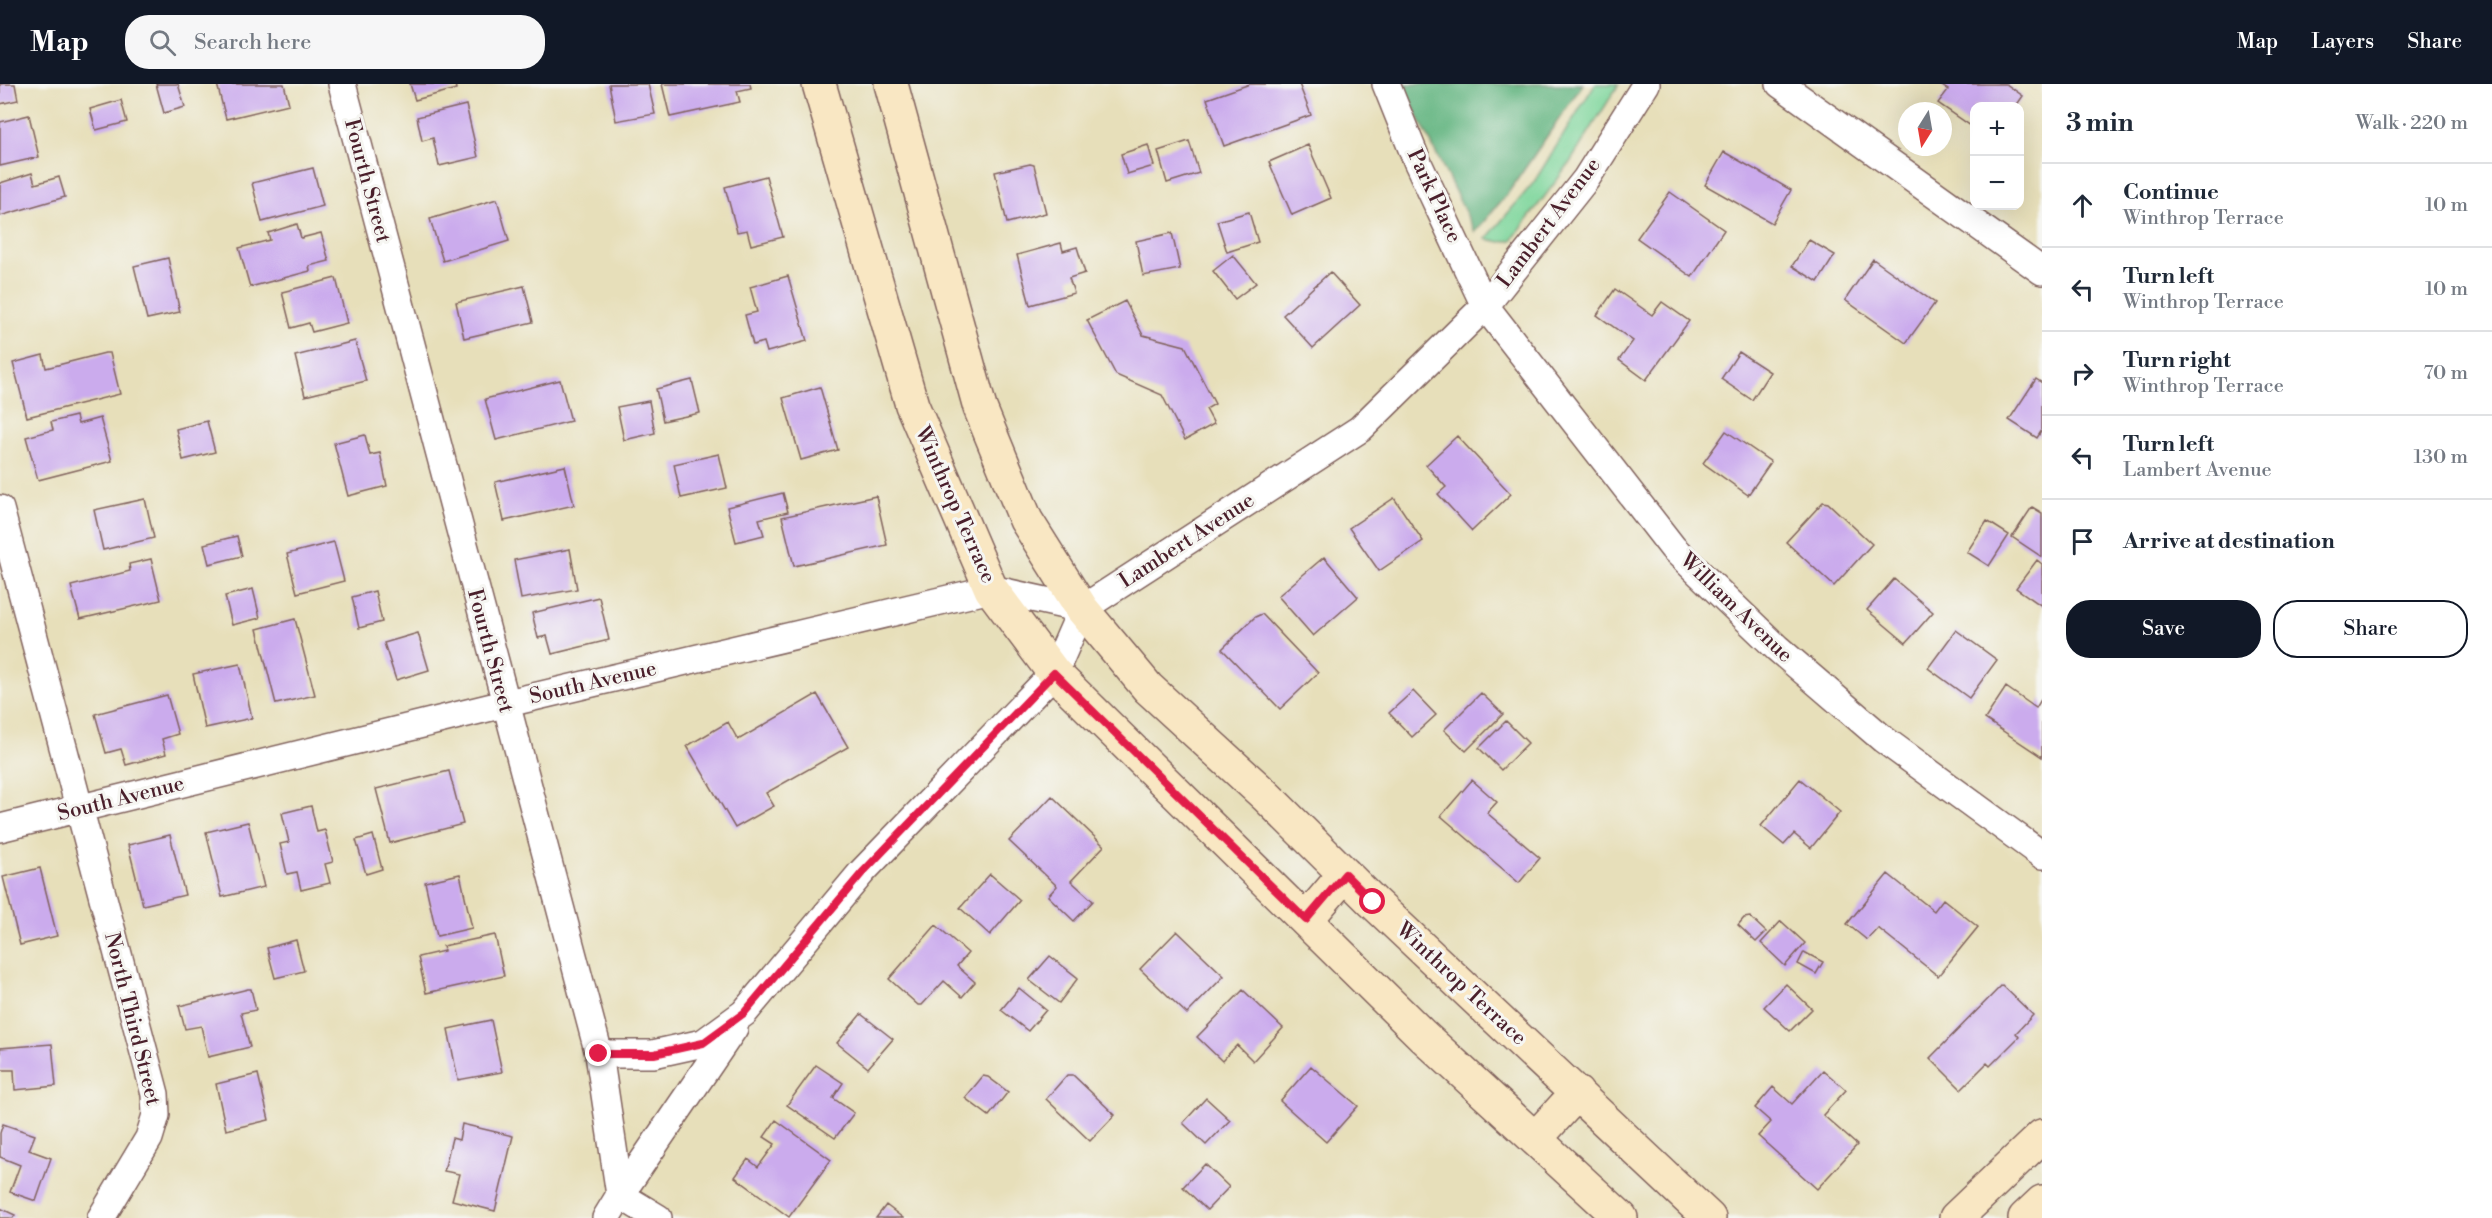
<!DOCTYPE html>
<meta charset="utf-8">
<style>
body{margin:0;font-family:"Libre Bodoni",serif;background:#f6f6f7;color:#1f2937}
.controls{position:absolute;right:18px;top:18px;display:grid;overflow:hidden;border-radius:12px;box-shadow:0 6px 24px #0002}
.controls button{width:54px;height:54px;display:grid;place-items:center;padding:0;border:0;border-bottom:2px solid #e0e1e3;background:#fff;color:#1f2937;font:30px sans-serif}
.compass{position:absolute;left:1898px;top:18px;width:54px;height:54px;border-radius:50%;background:#fff;box-shadow:0 6px 24px #0002;rotate:191deg}
.stop{position:absolute;width:18px;height:18px;margin:-14px;border:4px solid #e11d48;border-radius:50%;background:#fff}
.stop.end{background:#e11d48;border-color:#fff;box-shadow:0 2px 6px #0008}
.list{margin:0;padding:0;list-style:none}
h2{display:flex;justify-content:space-between;align-items:center;height:78px;margin:0;padding:0 24px;font-size:26px}
h2 small{font-size:20px;font-weight:400;color:#747a83}
.list li{display:grid;grid-template-columns:39px 1fr auto;gap:18px;align-items:center;box-sizing:border-box;height:84px;padding:0 24px;border-top:2px solid #e0e1e3}
.list b{display:block;font-size:22px;white-space:nowrap}
.list p{margin:0;font-size:20px;white-space:nowrap;color:#747a83}
.list em{font-size:20px;font-style:normal;color:#747a83}
.actions{display:flex;gap:12px;padding:18px 24px}
.actions a{flex:1;padding:14px 0;border:2px solid #111827;border-radius:24px;text-align:center;font-size:21px;color:#111827}
.actions .main{background:#111827;color:#fff}
.icon{flex:none;width:33px;height:33px;fill:none;stroke:currentColor;stroke-width:2;stroke-linecap:round;stroke-linejoin:round}
.map{position:relative;flex:none;width:2042px;height:1134px;overflow:hidden}
header{display:flex;align-items:center;gap:36px;box-sizing:border-box;height:84px;padding:0 30px;background:#111827;color:#fff}
header strong{font-size:28px}
nav{display:flex;gap:33px;margin-inline-start:auto;font-size:21px}
.search{width:420px;height:54px;background:#f6f6f7;display:flex;align-items:center;gap:15px;box-sizing:border-box;padding:0 21px;border-radius:24px;color:#747a83;font-size:22px}
main{display:flex}
aside{flex:1;background:#fff}
.map>svg:first-child{display:block}
.green{fill:#7cd59a;stroke:#637a62;stroke-width:1.5}
.forest{fill:#65b682;stroke:#586a56;stroke-width:1.5}
.building{fill:#cbabed}
.lines{fill:none;stroke-linecap:round;stroke-linejoin:round}
.street-casing{stroke:#81625d;stroke-width:30}
.secondary-casing{stroke:#81625d;stroke-width:36}
.street{stroke:#fff;stroke-width:27}
.secondary{stroke:#f9e7c3;stroke-width:33}
.route{stroke:#e11d48;stroke-width:8}
.labels{text-anchor:middle;dominant-baseline:central;stroke-width:6;stroke-linejoin:round;paint-order:stroke}
.street-label{font-size:21px;fill:#4a1f2b;stroke:#f6f6f2}
</style>
<header>
<strong>Map</strong>
<div class="search"><svg class="icon" aria-label="search" viewBox="0 0 24 24"><circle cx="10" cy="10" r="6"/><path d="M15 15l6 6"/></svg>Search here</div>
<nav><a>Map</a><a>Layers</a><a>Share</a></nav>
</header>
<main>
<div class="map">
<svg width="2042" height="1134" viewBox="0 0 2042 1134">
<rect width="100%" height="100%" fill="#f6f6f2"/>
<filter id="ink" filterUnits="userSpaceOnUse"><feTurbulence type="fractalNoise" baseFrequency=".0167" numOctaves="2"/><feDisplacementMap in="SourceGraphic" scale="12" xChannelSelector="R" yChannelSelector="G"/><feConvolveMatrix kernelMatrix="1 2 1 2 8 2 1 2 1" color-interpolation-filters="sRGB"/></filter>
<filter id="wash" filterUnits="userSpaceOnUse"><feTurbulence type="fractalNoise" baseFrequency=".008" numOctaves="4" result="noise"/><feDisplacementMap in="SourceGraphic" scale="24" xChannelSelector="R" yChannelSelector="G"/><feGaussianBlur stdDeviation="1.35" result="paint"/><feColorMatrix in="noise" values="0 0 0 0 0 0 0 0 0 0 0 0 0 0 0 0 0 1.4 0 .05"/><feComposite in="paint" operator="in"/></filter>
<g filter="url(#wash)">
<rect width="100%" height="100%" fill="#e7dfba"/>
<path class="green" d="M1595 0H1619L1569 80 1512 156 1501 158 1486 155 1534 98Z"/>
<path class="forest" d="M1402 0H1583L1508 109 1475 148Z"/>
<g id="blocks">
<path class="building" d="M0 0H15L18 16 0 20Z
M156 0H178L185 23 164 29Z
M217 0H284L289 20 226 35Z
M410 0H455L456 5 415 16Z
M609 0H648L655 30 616 37Z
M662 0H750L751 4 737 7 740 18 670 33Z
M1250 0H1299L1311 31 1224 62 1207 15Z
M1939 0H2006L2023 12 2016 22H1974V44L1938 19 1948 6Z
M121 16 127 38 96 46 90 25Z
M466 21 478 73 439 82 433 54 422 57 417 33Z
M29 31 39 73 0 82V38Z
M1189 57 1199 89 1167 99 1158 67Z
M1148 61 1154 82 1127 90 1121 70Z
M1308 61 1331 114 1292 131 1269 78Z
M1724 68 1791 106 1772 139 1705 101Z
M1030 80 1034 81 1046 129 1007 139 995 88Z
M313 84 323 122 262 138 252 99Z
M32 89 35 100 59 93 65 113 0 132V99Z
M766 92 783 153 751 161 747 146 737 148 725 103Z
M1670 108 1724 146 1692 193 1637 154Z
M497 115 509 157 443 177 430 135Z
M1249 128 1258 158 1227 168 1217 137Z
M297 140 301 154 321 149 329 177 309 182 310 187 250 203 239 164 270 156 268 149Z
M1172 149 1180 185 1143 192 1136 157Z
M1809 156 1835 171 1818 198 1792 182Z
M1061 159 1063 167 1077 163 1085 189 1069 194 1074 209 1030 221 1017 171Z
M1233 171 1256 199 1235 215 1213 187Z
M168 174 180 228 147 235 134 182Z
M1873 175 1935 219 1906 259 1845 216Z
M1330 188 1360 221 1313 264 1283 231Z
M788 192 807 257 767 268 764 258 753 261 745 231 757 228 750 203Z
M336 194 347 239 312 248 309 239 291 244 282 208Z
M524 202 533 238 464 254 456 218Z
M1615 205 1652 231 1662 218 1689 237 1646 296 1619 276 1633 257 1597 231Z
M1125 217 1143 251 1185 262 1215 320 1206 325 1214 340 1185 356 1162 311 1116 291 1087 236Z
M355 257 366 297 305 312 295 272Z
M1739 268 1770 288 1752 316 1721 295Z
M105 269H110L120 310 27 333 13 279 43 271 46 284Z
M2036 295 2042 299V346L2037 354 2009 336Z
M560 296 571 337 496 356 485 315Z
M692 296 700 329 663 337 656 305Z
M820 303 838 366 801 376 783 314Z
M649 317 655 349 624 356 617 323Z
M76 332 78 340 100 334 112 377 38 396 26 353 53 346 51 338Z
M207 337 215 368 183 376 176 345Z
M1726 347 1771 378 1748 411 1703 379Z
M365 351 370 371 380 369 387 402 348 412 334 359Z
M1457 352 1511 410 1472 447 1438 410 1446 403 1426 381Z
M719 370 727 404 681 414 674 380Z
M565 382 574 421 504 437 495 398Z
M783 409 788 428 759 435 764 451 736 458 727 423Z
M876 412 887 461 794 482 782 433Z
M1394 414 1423 457 1379 487 1349 444Z
M145 415 154 454 103 466 94 426Z
M1823 418 1828 419 1872 460 1834 502 1786 458Z
M2032 423 2042 429V473L2012 453Z
M1987 437 2009 451 1989 482 1967 468Z
M237 452 242 472 209 480 204 460Z
M334 458 344 497 297 509 287 470Z
M570 465 577 505 521 515 514 476Z
M1324 473 1358 513 1313 552 1278 512Z
M151 475 161 516 80 535 71 502 130 487 129 480Z
M2037 476 2042 480V522L2016 504Z
M1894 495 1933 528 1906 559 1867 526Z
M253 505 260 534 232 541 225 512Z
M375 507 382 538 359 544 352 513Z
M599 513 609 556 552 570 547 552 538 554 532 529Z
M1262 530 1318 589 1280 625 1222 565 1255 533Z
M295 535 315 611 276 620 257 545Z
M1956 546 1997 576 1969 614 1928 584Z
M418 549 429 586 396 596 384 559Z
M240 580 252 634 205 644 193 590Z
M2006 603 2036 624 2042 614V673L1985 635Z
M1413 607 1436 631 1412 653 1389 629Z
M1481 609 1503 630 1466 667 1444 646Z
M817 610 848 663 766 709 774 722 735 744 687 662 728 638 738 656Z
M167 611 178 650 162 655 166 670 126 681 121 665 106 669 95 630Z
M1506 637 1528 659 1501 686 1479 664Z
M449 687 463 740 390 759 376 705Z
M1800 695 1840 728 1811 764 1794 750 1784 761 1761 742Z
M1472 696 1497 718 1487 729 1540 774 1519 799 1441 732Z
M1052 712 1104 762 1071 797 1093 817 1074 837 1048 812 1057 802 1009 757Z
M311 722 317 748 325 746 333 778 325 780 330 799 301 806 297 788 287 790 280 760 289 758 282 729Z
M248 738 264 803 222 813 206 748Z
M170 751 185 811 143 821 128 761Z
M373 751 382 785 366 790 356 756Z
M40 784 57 852 20 861 3 793Z
M460 790 472 844 437 852 425 798Z
M990 790 1020 816 990 851 960 824Z
M1888 790 1934 827 1943 815 1978 843 1938 892 1878 844 1867 856 1847 840Z
M1750 833 1766 848 1756 858 1738 841 1744 834Z
M1781 837 1805 859 1785 882 1761 859Z
M936 841 968 869 957 882 975 898 962 913 944 897 922 921H918L889 895Z
M1177 847 1224 892 1187 930 1140 885Z
M495 851 504 892 426 909 418 873 444 867 443 862Z
M296 856 304 887 275 894 267 864Z
M1804 868 1823 878 1816 890 1798 880Z
M1050 872 1078 894 1059 919 1029 896Z
M1786 900 1812 925 1790 947 1764 923Z
M2002 901 2033 931 2016 949 2019 953 1990 982 1987 979 1961 1005 1930 974Z
M1019 904 1046 926 1028 947 1001 926Z
M248 905H251L256 926 241 929 250 963 208 973 201 942 185 945 179 922Z
M1243 906 1283 944 1253 977 1237 961 1222 977 1197 953Z
M861 930 893 955 868 984 837 959Z
M491 936 502 988 458 996 448 945Z
M52 960 56 1002 15 1006 14 986H0V964Z
M816 981 843 999 833 1014 854 1029 835 1054 787 1021Z
M1311 982 1358 1022 1326 1058 1280 1017Z
M1823 986 1846 1006 1823 1031 1857 1061 1817 1105 1758 1052 1771 1038 1755 1024 1773 1003 1792 1020Z
M258 990 269 1036 226 1046 216 1000Z
M1067 991H1073L1115 1031 1090 1057 1046 1015Z
M983 992 988 993 1008 1008 989 1032 965 1014Z
M1206 1014 1230 1036 1206 1061 1183 1039Z
M776 1036 831 1076 789 1133 735 1093 748 1075 758 1083 775 1060 764 1053Z
M3 1040 35 1051 29 1066 51 1074 36 1117 10 1108 20 1081 0 1073V1049Z
M462 1040 513 1052 495 1127 452 1116 459 1090 444 1087 452 1054 459 1056Z
M1205 1080 1229 1103 1207 1126 1183 1103Z
M886 1121 903 1134H876Z
M0 1124 15 1131 13 1134H0Z"/>
</g>
</g>
<g filter="url(#ink)">
<use href="#blocks" fill-opacity="0" stroke="#81625d" stroke-width="1.5"/>
<g class="lines">
<g class="street-casing">
<path id="street" d="M342 0 599 970 620 1111 606 1134
M1386 0 1417 77 1485 222 1673 464 1777 564 1883 655 2042 771
M1780 0 2042 187
M0 425 155 1010 156 1031 149 1054 101 1134
M0 744 504 620 991 505 1082 525
M599 970H653L703 959 744 929 862 788 1054 589 1082 525 1360 345 1485 222 1586 95 1646 0
M658 1134 620 1111 734 944"/>
</g>
<g class="secondary-casing">
<path id="secondary" d="M819 0 912 321 991 505 1054 589 1422 951 1621 1134
M891 0 980 324 1026 436 1082 525 1148 604 1266 712 1373 818 1709 1134
M1306 836 1345 790
M1535 1055 1577 1009
M1956 1134 2042 1052
M2025 1134 2042 1118"/>
</g>
<use href="#street" class="street"/>
<use href="#secondary" class="secondary"/>
</g>
</g>
<g class="lines" filter="url(#ink)">
<path class="route" d="M599 970H654L703 959 744 929 862 789 1054 589 1306 836 1345 790 1373 818"/>
</g>
<g class="labels">
<g class="street-label">
<text transform="translate(367 97) rotate(75)">Fourth Street</text>
<text transform="translate(1434 112) rotate(65)">Park Place</text>
<text transform="translate(1549 139) rotate(-53)">Lambert Avenue</text>
<text transform="translate(955 421) rotate(66)">Winthrop Terrace</text>
<text transform="translate(1187 457) rotate(-33)">Lambert Avenue</text>
<text transform="translate(1736 524) rotate(44)">William Avenue</text>
<text transform="translate(490 567) rotate(75)">Fourth Street</text>
<text transform="translate(593 599) rotate(-13)">South Avenue</text>
<text transform="translate(121 715) rotate(-14)">South Avenue</text>
<text transform="translate(1461 900) rotate(43)">Winthrop Terrace</text>
<text transform="translate(132 935) rotate(76)">North Third Street</text>
</g>
</g>
</svg>
<div class="controls">
<button>+</button>
<button>−</button>
</div>
<svg class="compass" viewBox="-18 -18 36 36"><path d="M0-13l5 13h-10z" fill="#e53935"/><path d="M0 13l5-13h-10z" fill="#747a83"/></svg>
<div class="stop" style="left:1373px;top:818px"></div>
<div class="stop end" style="left:599px;top:970px"></div>
</div>
<aside>
<h2>3 min<small>Walk · 220 m</small></h2>
<ul class="list">
<li><svg class="icon" aria-label="ahead" viewBox="0 0 24 24"><path d="M12 20V5M6 11l6-6 6 6"/></svg><div><b>Continue</b><p>Winthrop Terrace</p></div><em>10 m</em></li>
<li><svg class="icon" aria-label="left" viewBox="0 0 24 24"><path d="M17 20v-9H6M10 6l-5 5 5 5"/></svg><div><b>Turn left</b><p>Winthrop Terrace</p></div><em>10 m</em></li>
<li><svg class="icon" aria-label="right" viewBox="0 0 24 24"><path d="M7 20v-9h11M14 6l5 5-5 5"/></svg><div><b>Turn right</b><p>Winthrop Terrace</p></div><em>70 m</em></li>
<li><svg class="icon" aria-label="left" viewBox="0 0 24 24"><path d="M17 20v-9H6M10 6l-5 5 5 5"/></svg><div><b>Turn left</b><p>Lambert Avenue</p></div><em>130 m</em></li>
<li><svg class="icon" aria-label="arrive" viewBox="0 0 24 24"><path d="M6 21V4h12l-3 4 3 4H6"/></svg><div><b>Arrive at destination</b></div></li>
</ul>
<div class="actions"><a class="main">Save</a><a>Share</a></div>
</aside>
</main>
